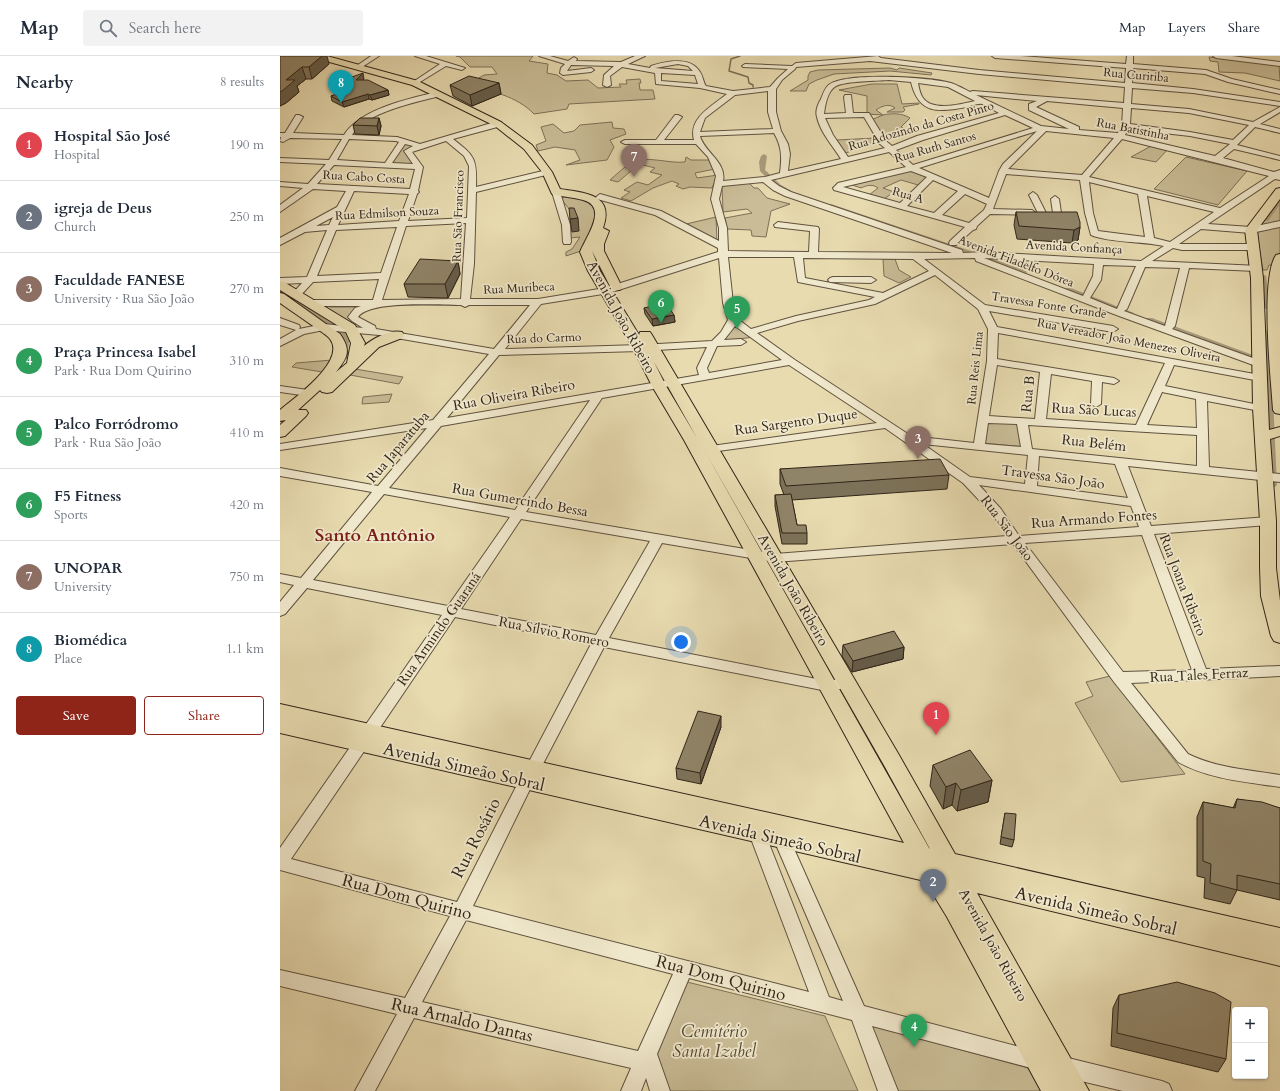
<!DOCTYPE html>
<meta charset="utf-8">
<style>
body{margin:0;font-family:Cardo,serif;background:#f2f2f3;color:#1f2937}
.controls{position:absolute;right:12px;bottom:12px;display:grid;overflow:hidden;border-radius:4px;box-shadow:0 1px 3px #0004}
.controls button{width:36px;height:36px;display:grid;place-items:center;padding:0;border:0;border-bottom:1px solid #e0e1e3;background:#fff;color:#1f2937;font:20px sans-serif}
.you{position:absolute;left:401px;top:586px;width:14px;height:14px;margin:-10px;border:3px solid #fff;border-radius:50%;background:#1a73e8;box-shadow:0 0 0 6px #1a73e833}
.badge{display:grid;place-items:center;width:26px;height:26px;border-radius:50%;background:#8f2418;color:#fff;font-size:13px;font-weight:700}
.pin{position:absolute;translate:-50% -33px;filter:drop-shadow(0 1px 2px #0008)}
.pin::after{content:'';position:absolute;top:21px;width:14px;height:12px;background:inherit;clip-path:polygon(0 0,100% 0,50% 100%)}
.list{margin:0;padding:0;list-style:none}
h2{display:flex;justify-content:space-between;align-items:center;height:52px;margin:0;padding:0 16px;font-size:17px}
h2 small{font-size:13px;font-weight:400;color:#747a83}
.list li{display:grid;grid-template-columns:26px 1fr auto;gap:12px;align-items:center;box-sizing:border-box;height:72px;padding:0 16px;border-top:1px solid #e0e1e3}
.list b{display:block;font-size:15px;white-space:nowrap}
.list p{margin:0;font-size:13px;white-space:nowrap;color:#747a83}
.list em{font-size:13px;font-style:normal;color:#747a83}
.actions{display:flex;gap:8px;padding:12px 16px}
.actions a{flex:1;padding:9px 0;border:1px solid #8f2418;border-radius:4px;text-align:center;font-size:14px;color:#8f2418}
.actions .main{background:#8f2418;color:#fff}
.icon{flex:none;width:22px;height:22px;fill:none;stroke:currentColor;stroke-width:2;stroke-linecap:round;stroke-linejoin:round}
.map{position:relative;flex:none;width:1000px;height:1035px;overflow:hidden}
header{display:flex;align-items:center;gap:24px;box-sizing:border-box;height:56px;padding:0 20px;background:#fff;border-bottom:1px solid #e0e1e3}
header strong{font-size:19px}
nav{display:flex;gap:22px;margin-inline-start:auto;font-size:14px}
.search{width:280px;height:36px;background:#f2f2f3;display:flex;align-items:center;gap:10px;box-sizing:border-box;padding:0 14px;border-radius:4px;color:#747a83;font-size:15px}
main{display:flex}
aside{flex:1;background:#fff}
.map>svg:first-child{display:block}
.green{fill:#c9bc96;stroke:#7d7058}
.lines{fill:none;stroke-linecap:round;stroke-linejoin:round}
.stream{stroke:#7a6d55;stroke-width:1.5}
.canal{fill:#aa9d7d;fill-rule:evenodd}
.minor-casing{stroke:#5f523f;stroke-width:2}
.major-casing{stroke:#312519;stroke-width:2}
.minor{fill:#f0e8cc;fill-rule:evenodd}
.major{fill:#e8dbb0;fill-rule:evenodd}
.wall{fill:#7c7259;stroke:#312519}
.shaded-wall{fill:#655c49;stroke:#312519}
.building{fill:#908468;stroke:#312519}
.labels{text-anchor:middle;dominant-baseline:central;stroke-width:3.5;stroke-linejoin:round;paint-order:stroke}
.far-street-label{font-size:12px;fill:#312519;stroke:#f0e8cc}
.street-label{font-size:14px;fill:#312519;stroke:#f0e8cc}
.near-street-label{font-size:17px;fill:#312519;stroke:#f0e8cc}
.near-park-label{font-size:17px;font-style:italic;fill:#574b38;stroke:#f0e8cc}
.district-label{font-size:18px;font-weight:bold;fill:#7a1f14;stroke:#f0e8cc}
</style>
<header>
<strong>Map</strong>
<div class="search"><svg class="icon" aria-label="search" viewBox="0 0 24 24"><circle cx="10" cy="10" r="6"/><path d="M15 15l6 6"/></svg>Search here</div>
<nav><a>Map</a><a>Layers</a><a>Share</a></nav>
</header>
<main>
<aside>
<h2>Nearby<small>8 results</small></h2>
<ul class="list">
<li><span class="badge" style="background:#e0444e">1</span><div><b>Hospital São José</b><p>Hospital</p></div><em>190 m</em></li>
<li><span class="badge" style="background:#6b7280">2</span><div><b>igreja de Deus</b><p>Church</p></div><em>250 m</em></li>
<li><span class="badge" style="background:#8d6e63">3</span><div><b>Faculdade FANESE</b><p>University · Rua São João</p></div><em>270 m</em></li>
<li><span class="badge" style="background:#2e9e5b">4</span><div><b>Praça Princesa Isabel</b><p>Park · Rua Dom Quirino</p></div><em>310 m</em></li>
<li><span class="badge" style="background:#2e9e5b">5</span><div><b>Palco Forródromo</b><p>Park · Rua São João</p></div><em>410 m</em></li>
<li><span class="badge" style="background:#2e9e5b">6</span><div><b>F5 Fitness</b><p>Sports</p></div><em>420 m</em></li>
<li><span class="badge" style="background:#8d6e63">7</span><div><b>UNOPAR</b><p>University</p></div><em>750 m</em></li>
<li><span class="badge" style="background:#0f9aa8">8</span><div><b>Biomédica</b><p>Place</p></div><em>1.1 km</em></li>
</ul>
<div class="actions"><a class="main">Save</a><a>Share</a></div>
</aside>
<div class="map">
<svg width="1000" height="1035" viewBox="0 0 1000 1035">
<rect width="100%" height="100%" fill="#e8dbb0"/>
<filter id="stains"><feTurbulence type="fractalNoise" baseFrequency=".005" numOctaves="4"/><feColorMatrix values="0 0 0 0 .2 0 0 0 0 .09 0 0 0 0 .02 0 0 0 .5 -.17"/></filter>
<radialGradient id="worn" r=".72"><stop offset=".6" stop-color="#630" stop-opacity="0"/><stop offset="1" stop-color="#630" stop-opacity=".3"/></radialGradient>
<path class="green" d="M176 0H253L249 5 268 8 267 17 277 19 286 25 308 24 318 32 341 31 339 28H347L346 24 360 23 361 27H359L360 34H373L375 43 289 48 287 53 254 58C237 40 211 35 187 29L204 19 217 18 212 11H190L180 1Z
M929 1 999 9 1000 25 965 17 939 16 938 6 930 5Z
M610 12 617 14 619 12 652 17 651 19 610 15 554 18 537 24 529 28 526 35H510L528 24V20L530 16 538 14Z
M592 28H617L622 48 639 47V48L623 51 625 54 623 56H607L615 52C609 47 602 50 596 54L603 59C612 57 622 57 630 62L621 71 630 76H615L603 81 591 64 603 59 587 58V40L559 34Z
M332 66 333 72 344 73 346 78 330 84 334 91 327 104 286 109 300 104 295 94 275 91 258 95 256 89 266 85 261 71 273 68 284 77 294 75 300 69Z
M595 82 598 85 566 97 557 84Z
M124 85 136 90 127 93 128 100 136 110 108 108Z
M873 89 888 93 876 106 851 101Z
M406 101 411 104H430L435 113 415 117 417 122 438 119 432 132 410 131 403 133 396 130 399 128 392 125 373 132 351 145 341 142 350 136 344 134 357 126 368 129 382 119 370 116 375 112 359 108 338 126 330 124C337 118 344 111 352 106 363 99 391 108 405 106Z
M906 101 967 115 938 149 874 133Z
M631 114 647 122 638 129 621 124 603 132 614 136 604 143 589 139 598 132C593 128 587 129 581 132L572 129Z
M469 127 474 132H478L487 142 510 148 491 155 486 181 472 180 471 174 447 173 445 162 472 157 467 153 443 156 442 130Z
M287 140C331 147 315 165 301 195L286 200V196L292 193 300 181 290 182 287 164 291 162 290 154 282 144 283 141Z
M1000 144V211L989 209 987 214H983L976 176Z
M436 161 437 186 406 168Z
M603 203H615L619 214 631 221 619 227 604 220Z
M38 248 51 251H82L76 254 79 268C69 271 46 254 38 248Z
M455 268 474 281 444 285Z
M52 304 42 316 12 311 16 307Z
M75 313 123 321 119 328 70 319Z
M112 338 109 346 82 348 83 341Z
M704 364 745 367 746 391 702 387Z
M830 620 905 718 841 726 795 647 813 640 806 626Z
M403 925 545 960 578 1035H387L375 994Z
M590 969 748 1012 761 1035H618Z"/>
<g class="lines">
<path class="stream" d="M460 0 451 3 449 15 468 21 469 27 473 29V31"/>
<path class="canal" d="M484 98 487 100 485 114 501 129 513 136V138C500 139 489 124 480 115L479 106 481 100Z
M1000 142V148L988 165H984L983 164 991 151Z
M551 148 691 195 692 196 687 197 549 151V149Z
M708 201 746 215 747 217 746 219H740L706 204V202Z
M979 218H982L986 220 990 251 986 253 982 251Z
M785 232H791L854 257 853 259H847L785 236Z
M0 234 63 273 69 285 67 303H61L60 301 61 285 57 276 0 239Z
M866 262H872L984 303 983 276 987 274H990L997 429 995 431 992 432 987 429 984 308 866 266Z"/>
<g class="minor-casing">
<path id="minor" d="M91 0H99L79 13H75V11Z
M135 0H146L185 12 182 14 166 10 135 29 132 27 133 26 160 8Z
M259 0H270L288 5 294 1 297 3 296 5 341 6 355 0H365L348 8 370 12 371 10C387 5 410 0 420 16 423 20 423 26 426 30L453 35 490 31 498 22 508 13 463 11 462 10 465 8 512 10 516 7 598 0 601 2 699 14 845 27 846 12 715 2 712 0H741L846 8 847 0H853V8L926 14 952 23 1000 34V38L948 26 925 18 853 12 852 27 913 33 1000 46V50L913 37 852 32 851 48 909 53 973 66 1000 51V56L980 68 1000 73V77L975 71 957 89 1000 100V104L954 93 943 102 994 116 1000 114V124L995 123 928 168 971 171 1000 165V171L971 177 921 173 899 188H972L976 191 972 194H902L893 192 872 205 979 210 981 212 976 215 909 212 895 270 892 273 984 306 985 308 984 310H976L839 260 696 205 695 202 644 203 705 249 833 270 838 273 833 276 709 255 717 271 980 319 985 322 980 325 894 309 885 330 984 350 985 352 984 354 980 355 927 345 929 411 1000 418V426L848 410 871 470 988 461 992 462 994 465 992 468 988 469 874 478 926 613 1000 610V620L851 627 908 698C936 712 970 714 1000 719V731C966 726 928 723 898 706L834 626 733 488 495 506 382 487 329 582 547 625 567 622 572 623 574 627 572 631 547 635 324 591 253 727 193 850 529 936 467 772 469 767 475 765 481 767 483 772 549 941 563 945 491 777 493 772 499 770 505 772 507 777 584 950 759 996 766 998 768 1005 766 1012 759 1014 592 970 618 1035H598L572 964 409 922 377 998 390 1035H370L366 1022 361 1035H341L351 1012 134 962 95 1035H75L117 958 0 930V914L125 942 170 860 0 814V792L162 559 27 532 5 558 0 560V546L14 529 0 526V518L21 522 92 436 0 420V412L98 430 147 372 0 394V388L153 364 209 298 99 279 44 274 24 278 0 290V283L16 274 0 269V262L19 269 20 271 19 273 44 268 83 272 72 265 68 261 75 252 81 250H29L24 247 29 244H93L99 223 33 226 20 240 17 241 12 238 22 227 0 228V222L27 221 47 174 25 176 0 189V182L57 151 66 135 33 133 0 156V149L23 132 0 130V126L28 128 46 108 0 106V102L49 104 62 83 10 82 3 86 0 85 1 81H0V77H5L16 59H19L23 61 13 77 64 79C80 53 128 43 157 36L161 38 160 40C136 46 84 57 72 79L117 81 140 88 215 66H221V70L173 83C195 100 197 103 196 131L267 114 271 116 270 118 196 136 194 208 190 243H258L325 232 438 196V192L375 159 317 143 316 141 320 138 381 155 439 185V172L431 143 436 120 428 101 416 88H345L341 86 345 84H376L395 59H398L402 61 384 84H414C408 62 432 50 447 38L420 32 376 28 375 17 342 11 330 20 331 29 327 31 323 29 324 19 334 10 291 9 287 15 311 12 314 14 311 16 283 19 280 17 281 12 285 8ZM590 5 699 18 845 31 844 47 693 35 690 36C684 33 677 29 671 27 649 21 568 16 550 28 545 31 543 38 541 43 538 48 535 55 537 61 540 76 553 90 561 103L508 115 510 98 508 88 501 75 496 56V33L502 24 515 13 516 11ZM398 8 408 10 413 15 375 12ZM381 17 415 19 418 28 381 25ZM609 24 631 26C639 59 658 56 687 51 691 50 698 47 702 48 707 49 713 54 719 57L637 80 612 90 606 85 589 57H573L571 39H565L564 41 566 57 544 58C545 49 548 34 556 30 567 25 596 25 609 24ZM638 27 668 31 695 45C681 48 653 56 643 42 640 38 639 32 638 27ZM488 35V56L493 73 420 76 425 62 455 39ZM696 39 757 45 749 48V54L789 73 761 70ZM767 45 843 52 842 70 838 77 799 74V71L756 51ZM851 52 909 57 969 69 953 84 910 76 850 68ZM725 59 753 72 633 109 616 94 643 84ZM584 61 600 88 605 92 568 101 553 79 545 62ZM848 73 910 80 950 88 935 100 845 79ZM757 75 723 108 719 115 709 142 639 112ZM766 75 834 82 802 119 728 113ZM494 77C502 91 502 101 500 117L485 121 443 125C447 106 424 96 420 80ZM69 83 116 85 119 86 105 107 57 104ZM842 83 989 120 940 152 809 121ZM166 85 184 100 189 110 187 162 128 165 137 138 139 136 138 135 143 111 132 96ZM125 88 133 90 124 95 133 108 112 107ZM609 96 626 111 558 127 553 132 554 134 685 171 670 185 669 187 670 189H676L693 174 696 173 697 170 710 158 755 159 756 157 752 154 713 153 726 118 800 124 805 157 811 179C831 187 861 185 884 190L861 205 704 196 683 197 682 194 511 136 499 130 491 124ZM54 109 135 113 130 133 37 128ZM631 115 647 121 620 147 563 131ZM653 124 678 135 654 157 627 150ZM483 126 493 134 505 140 672 197 538 196 539 173 538 171 498 166 494 169 495 171 530 175 529 196 448 195 447 172 439 143 442 130ZM809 126 858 138 865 181 818 175 813 157ZM74 135 129 138 119 165 58 169ZM685 138 707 148 704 154 689 167 662 159ZM867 140 934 156 890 186 874 182ZM53 161 49 169 36 170ZM186 167 181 243 102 244 126 170ZM117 171 101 217 37 220 56 174ZM448 201H514L518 226 595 241 589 244 516 260 471 273 458 263 453 247ZM439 202 443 247 448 264 441 276 432 285 360 289 225 293 261 248 329 237ZM523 202 633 203 649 215 603 237 525 222ZM704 202 814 208 813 220 803 240ZM823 209 856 210 837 253 810 242 821 224ZM865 211 900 212 885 270 844 255 847 253ZM655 219 698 253 708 273 707 305 694 387 631 380 515 304 477 277 518 265 595 248ZM181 249 185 251 189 249H250L214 293 96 273 95 270 78 261C90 244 159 249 181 249ZM455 270 502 304 429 317 427 312 437 290 461 289 466 286 461 283 444 284ZM718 277 885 307 856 369 766 363 771 318 812 325 811 348 816 351 821 348 822 326 834 328 839 325 834 322 717 303ZM427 291 417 312 419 319 167 362 219 299 360 295ZM509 309 597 367 431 390 427 391 425 393 427 395 431 396 605 372 683 427 713 459 727 480 495 498 246 456 322 342ZM717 309 760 316 755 363 709 360ZM882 336 916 343 917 372 867 369ZM310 344 235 454 109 432 161 370ZM708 367 737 368 741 391 705 388ZM748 369 917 379V410L752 393ZM643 388 748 399 745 428 690 421ZM759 400 835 408 848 442 757 430ZM699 429 851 450 859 471 739 480 721 453ZM104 438 230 461 168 550 33 524ZM241 463 370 485 316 579 181 553ZM862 479 912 614 843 616 745 487ZM175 561 311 588 241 721 177 846 11 803ZM186 864 393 918 358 995 142 946Z
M933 0H952L1000 6V10L936 2Z
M273 134H276L280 136 290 169 291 186 290 188H284L283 186 282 169 272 136Z
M753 136 757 139 766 157 765 159 762 160 758 157 749 139Z
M775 140 779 143 781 157 777 160 773 157 771 143Z
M553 221H591L596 224 591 227 550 226 548 224 550 222Z
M0 330 28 334 33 337 28 340 0 336Z
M780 1000 882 1025 889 1028 892 1035H843L780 1020 773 1017 770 1010 773 1003Z"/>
</g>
<g class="major-casing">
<path id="major" d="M34 0H47L138 25 221 66 252 89 272 116 280 133C305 137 335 138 323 172L329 175 324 188V195L342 231 340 234H332L312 195 320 215 359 279 360 276H370L372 279 619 699 675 798 1000 872V910L697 837 809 1035H761L667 861 645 825 0 677V648L624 787 404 384 372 330 353 292 308 215 300 196C306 181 329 151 303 144 293 141 282 141 272 138L262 116 244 93 215 70 132 29 35 2ZM374 306 417 382 386 330ZM423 392 605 711 650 793 649 792Z
M1000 132V143L977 174 983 222 989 374 1000 371V380L990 383 996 465V512L1000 545V587L994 585 991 580 981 540 980 512V465L973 352 971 222 965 174 996 133Z
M1000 198V358L995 357 993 354C991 322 980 223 996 199Z
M0 225 4 226 75 269 85 287 84 290C92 283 110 273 122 276L124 279 122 282 99 291 52 336 47 337 42 336 40 334 18 354H26L28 357 26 360 5 380 0 381V369L6 364 0 365V354C14 342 67 305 50 283 47 279 40 275 36 272 24 264 12 255 0 247V237L4 238 60 278C72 295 67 302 56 316L67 307 71 287 65 274 0 234Z"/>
</g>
<use href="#minor" class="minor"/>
<use href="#major" class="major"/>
</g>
<path class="wall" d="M0 0 49 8 32 23H26L17 30 19 36 6 47 0 50Z
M84 23 83 24 108 34 109 39 92 44 89 43 64 51 52 45 51 40 62 37 55 33 53 28Z
M219 27 221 38 192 50 173 40 170 29Z
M99 62 101 70 99 79 75 78 73 69Z
M736 156 800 171 798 184 792 187 737 183 734 169Z
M178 205 180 218 168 242 128 241 124 228Z
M364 252 394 259 395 266 373 270 365 258Z
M500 413 669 419 667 433 512 444 517 469 527 477V488H502L495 450V439H504L500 428Z
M563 589 624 591 623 603 572 616 562 600Z
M441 671 421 728 397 723 396 712Z
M653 709 712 724 708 746 677 755 672 749 663 753 650 730Z
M957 743 1000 752V844L957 834 950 848 924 842 925 822 917 820V761L923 746 953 752Z
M725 757 734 784 732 791 720 788Z
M839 939 946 1003 938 1016 831 990 833 952Z"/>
<path class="shaded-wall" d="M42 0H47L49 8 32 23 29 11Z
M22 11 26 23 17 30 19 36 6 47 0 50V36L6 24Z
M83 17 84 23 78 29 76 24Z
M219 27 221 38 192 50 190 39Z
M108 34 109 39 92 44 90 39Z
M88 38 89 43 64 51 62 46Z
M99 62 101 70 99 79 97 70Z
M298 162 299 175 292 176 290 163Z
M800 171 798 184 792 187 794 174Z
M178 205 180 218 168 242 165 228Z
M394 259 395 266 373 270 372 263Z
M624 591 623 603 572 616 573 605Z
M441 660V671L421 728 420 717Z
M712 724 708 746 677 755 681 734Z
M676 727 672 749 663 753 666 731Z"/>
<path class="building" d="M0 0H42L29 11H22L6 24H15L2 35 0 36Z
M83 17 76 24H88L108 34 90 39 88 38 62 46 51 40 66 35 64 34 66 33 53 28Z
M189 20 219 27 190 39 170 29Z
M80 62H99L97 70 73 69Z
M289 152H294L298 162 290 163Z
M736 156H797L800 166V171L794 174 739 170Z
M140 203 178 205 165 228H124Z
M386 247 394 259 372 263 364 252Z
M660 403 669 419 506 430 500 413Z
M511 438 517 469H526L527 477H502L495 439Z
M614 575 624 591 573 605 563 589Z
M418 655 441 660 420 717 396 712Z
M690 694 712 724 681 734 676 727 666 731 653 709Z
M957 743 982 746 1000 752V828L957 819V834L930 827 931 808 923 805V746L955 752Z
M725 757 736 758 734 784 721 781Z
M897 926 935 937 951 946 946 1003 837 977 839 939Z"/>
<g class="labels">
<g class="far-street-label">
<text transform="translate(856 19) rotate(5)">Rua Curitiba</text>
<text transform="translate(641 70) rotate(-16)">Rua Adozindo da Costa Pinto</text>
<text transform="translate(853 73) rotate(11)">Rua Batistinha</text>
<text transform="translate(655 91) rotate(-16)">Rua Ruth Santos</text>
<text transform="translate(84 121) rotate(3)">Rua Cabo Costa</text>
<text transform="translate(628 139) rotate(16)">Rua A</text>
<text transform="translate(107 157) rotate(-3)">Rua Edmilson Souza</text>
<text transform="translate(178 160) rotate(-88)">Rua São Francisco</text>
<text transform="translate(794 191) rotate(3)">Avenida Confiança</text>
<text transform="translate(736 205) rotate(21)">Avenida Filadelfo Dórea</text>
<text transform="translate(239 232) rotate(-3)">Rua Muribeca</text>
<text transform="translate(769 249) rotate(9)">Travessa Fonte Grande</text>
<text transform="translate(264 282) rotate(-2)">Rua do Carmo</text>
<text transform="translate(849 284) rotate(11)">Rua Vereador João Menezes Oliveira</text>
<text transform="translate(695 312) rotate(-84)">Rua Reis Lima</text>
</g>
<g class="street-label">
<text transform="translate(341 261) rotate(61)">Avenida João Ribeiro</text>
<text transform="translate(748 338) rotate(-84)">Rua B</text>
<text transform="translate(234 339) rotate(-10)">Rua Oliveira Ribeiro</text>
<text transform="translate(814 354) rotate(3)">Rua São Lucas</text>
<text transform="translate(516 366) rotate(-8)">Rua Sargento Duque</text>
<text transform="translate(814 387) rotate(6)">Rua Belém</text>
<text transform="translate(118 391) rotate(-50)">Rua Japaratuba</text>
<text transform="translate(773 421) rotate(8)">Travessa São João</text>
<text transform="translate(240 444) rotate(10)">Rua Gumercindo Bessa</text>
<text transform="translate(814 463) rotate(-4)">Rua Armando Fontes</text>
<text transform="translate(727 472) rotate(53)">Rua São João</text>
<text transform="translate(903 529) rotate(69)">Rua Joana Ribeiro</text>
<text transform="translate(513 534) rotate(60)">Avenida João Ribeiro</text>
<text transform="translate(159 573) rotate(-55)">Rua Armindo Guaraná</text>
<text transform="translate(274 576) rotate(11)">Rua Sílvio Romero</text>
<text transform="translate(919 619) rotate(-3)">Rua Tales Ferraz</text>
<text transform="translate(713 889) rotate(61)">Avenida João Ribeiro</text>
</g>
<g class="near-street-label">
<text transform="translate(184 711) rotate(13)">Avenida Simeão Sobral</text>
<text transform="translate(196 782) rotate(-63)">Rua Rosário</text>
<text transform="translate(500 783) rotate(13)">Avenida Simeão Sobral</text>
<text transform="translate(127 841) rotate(15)">Rua Dom Quirino</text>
<text transform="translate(816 855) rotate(13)">Avenida Simeão Sobral</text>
<text transform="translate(441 922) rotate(15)">Rua Dom Quirino</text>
<text transform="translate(182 964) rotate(13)">Rua Arnaldo Dantas</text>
</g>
<g class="near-park-label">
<text x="434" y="975">Cemitério<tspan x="434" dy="20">Santa Izabel</tspan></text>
</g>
<g class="district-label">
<text x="95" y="479">Santo Antônio</text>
</g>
</g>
<rect width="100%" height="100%" filter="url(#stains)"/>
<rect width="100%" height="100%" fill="url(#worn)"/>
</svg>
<div class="controls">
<button>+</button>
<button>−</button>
</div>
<div class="you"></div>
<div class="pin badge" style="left:656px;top:679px;background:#e0444e">1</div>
<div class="pin badge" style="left:653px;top:846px;background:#6b7280">2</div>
<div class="pin badge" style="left:638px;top:403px;background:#8d6e63">3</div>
<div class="pin badge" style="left:634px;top:991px;background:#2e9e5b">4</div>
<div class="pin badge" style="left:457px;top:273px;background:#2e9e5b">5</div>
<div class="pin badge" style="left:381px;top:267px;background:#2e9e5b">6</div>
<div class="pin badge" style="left:354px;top:121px;background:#8d6e63">7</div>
<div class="pin badge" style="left:61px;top:47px;background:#0f9aa8">8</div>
</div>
</main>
